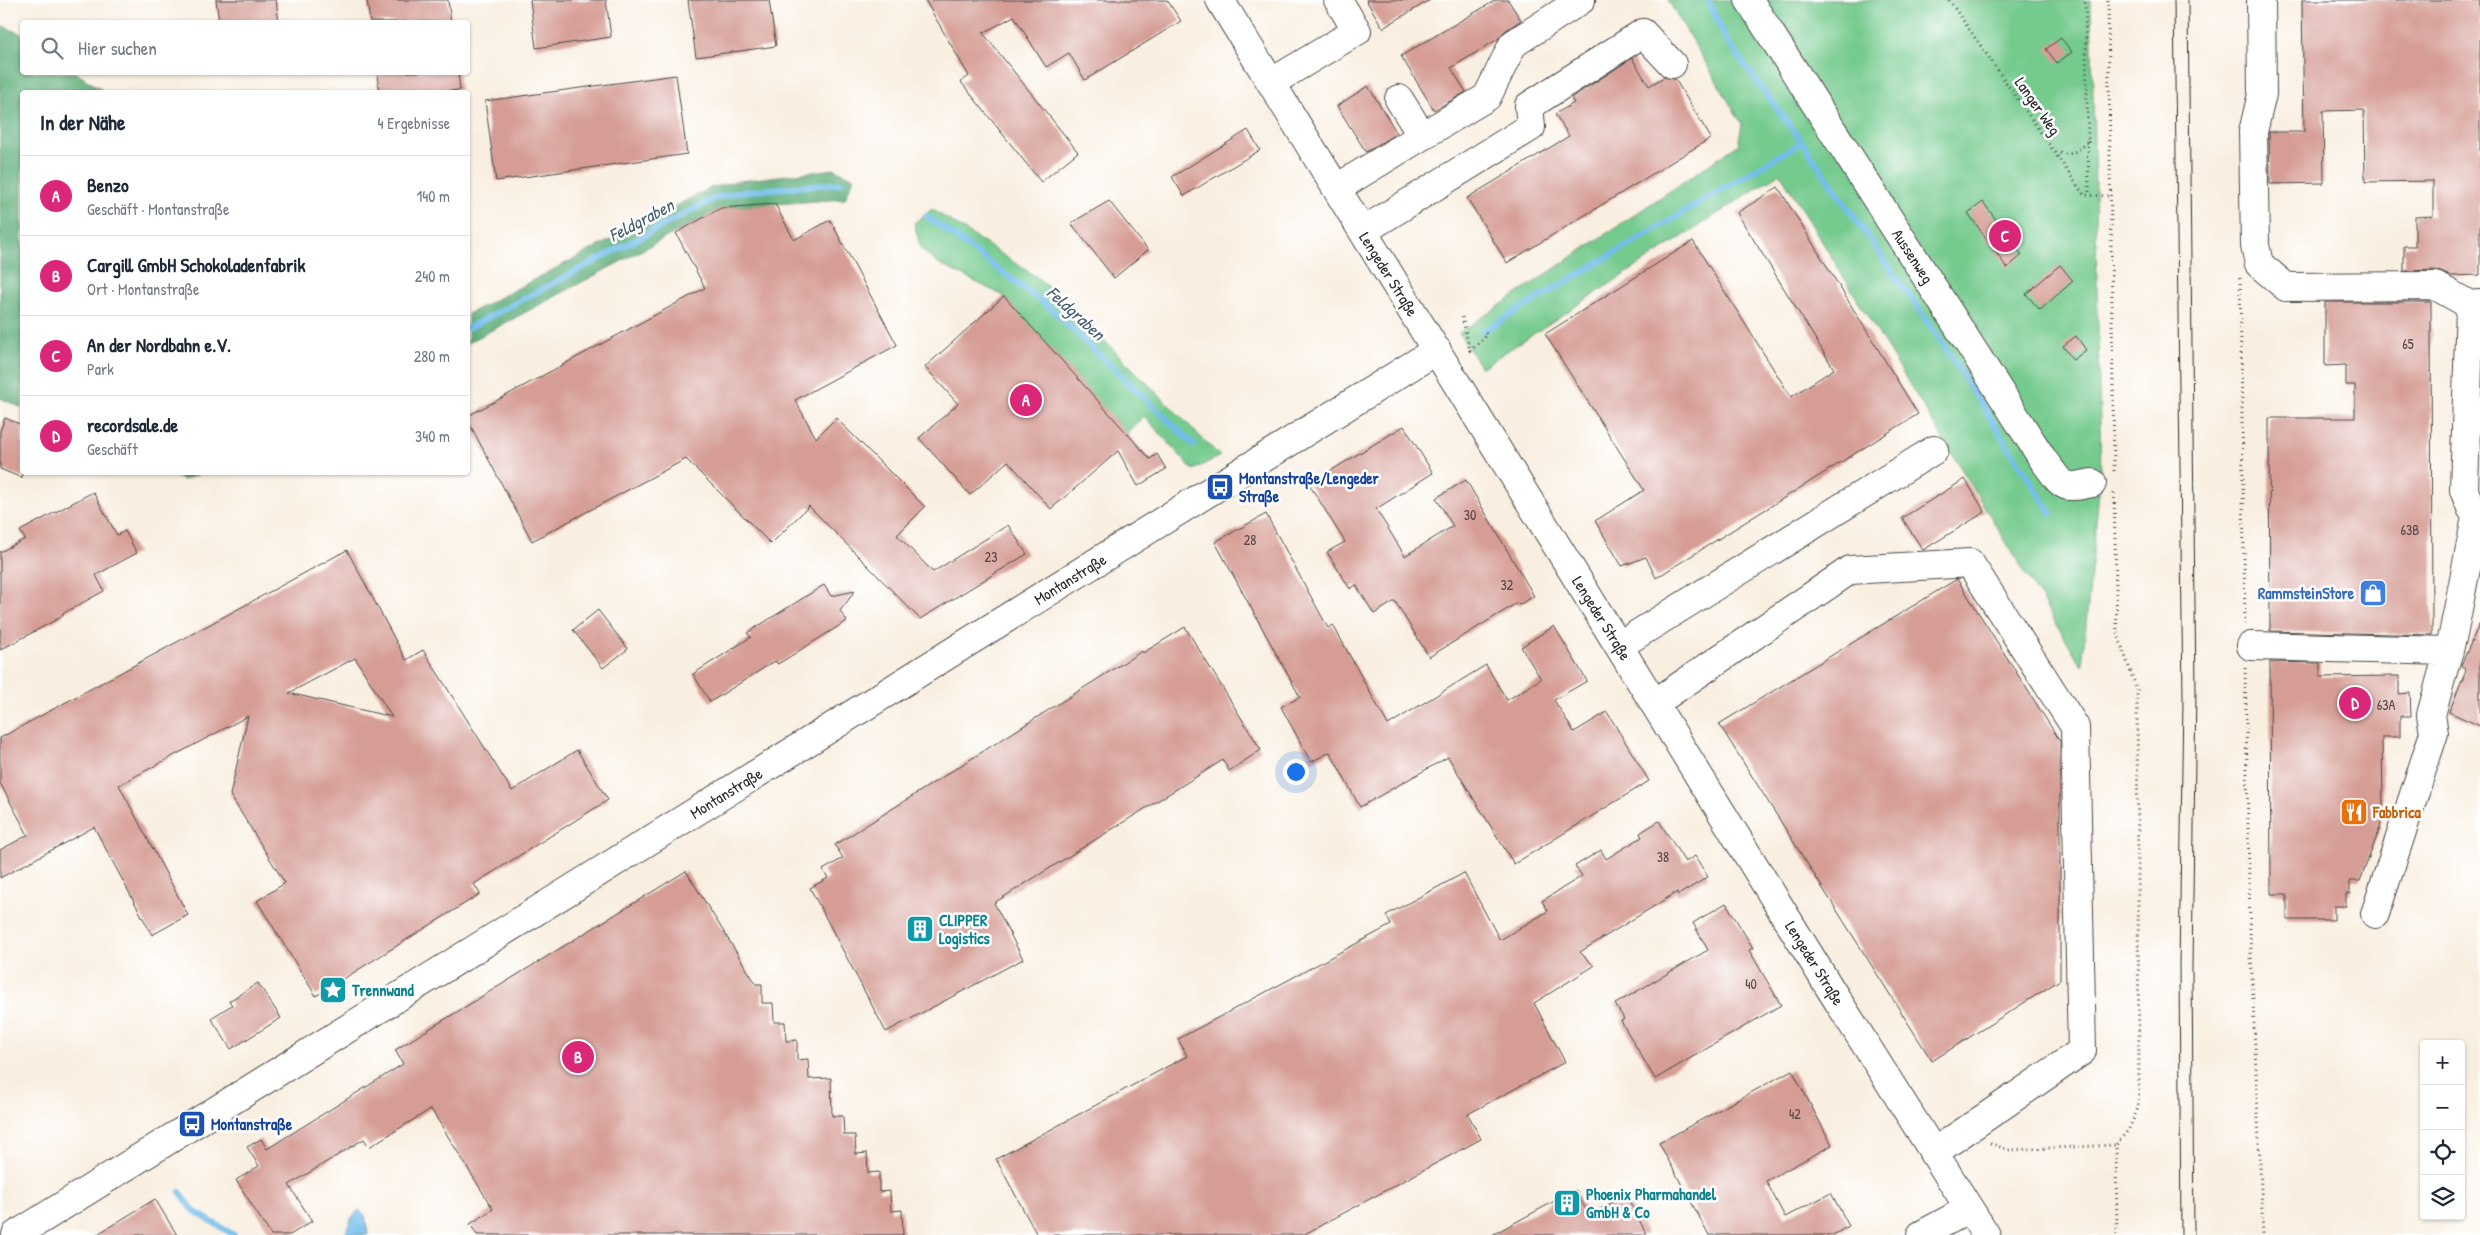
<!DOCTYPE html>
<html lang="de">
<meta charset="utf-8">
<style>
body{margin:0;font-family:"Patrick Hand",sans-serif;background:#f6f6f7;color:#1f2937}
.controls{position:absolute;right:15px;bottom:15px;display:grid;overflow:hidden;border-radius:5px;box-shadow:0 1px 4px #0004}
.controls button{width:45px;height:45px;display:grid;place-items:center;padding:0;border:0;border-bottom:1px solid #e0e1e3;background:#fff;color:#1f2937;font:25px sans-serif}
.you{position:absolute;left:1295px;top:771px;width:18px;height:18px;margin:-12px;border:4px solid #fff;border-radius:50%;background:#1a73e8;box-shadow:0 0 0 8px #1a73e833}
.badge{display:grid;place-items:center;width:32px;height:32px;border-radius:50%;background:#db2777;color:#fff;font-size:16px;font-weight:700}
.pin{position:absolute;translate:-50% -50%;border:2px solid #fff;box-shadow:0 1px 5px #0006}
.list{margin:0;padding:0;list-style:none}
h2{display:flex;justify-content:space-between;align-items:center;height:65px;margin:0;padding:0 20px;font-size:21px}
h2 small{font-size:16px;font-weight:400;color:#747a83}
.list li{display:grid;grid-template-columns:32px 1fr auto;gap:15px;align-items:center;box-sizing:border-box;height:80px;padding:0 20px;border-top:1px solid #e0e1e3}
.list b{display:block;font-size:19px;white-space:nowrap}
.list p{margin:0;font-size:16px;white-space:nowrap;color:#747a83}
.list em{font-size:16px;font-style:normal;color:#747a83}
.icon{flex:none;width:28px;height:28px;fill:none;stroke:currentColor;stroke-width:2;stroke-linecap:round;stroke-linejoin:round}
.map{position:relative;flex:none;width:2480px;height:1235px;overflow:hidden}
.search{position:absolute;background:#fff;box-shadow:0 1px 4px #0004;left:20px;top:20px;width:450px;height:55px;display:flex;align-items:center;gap:12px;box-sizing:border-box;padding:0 18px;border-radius:5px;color:#747a83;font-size:19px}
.panel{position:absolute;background:#fff;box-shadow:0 1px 4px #0004;left:20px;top:90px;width:450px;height:385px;border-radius:5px}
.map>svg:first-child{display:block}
.green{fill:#74ca8e;stroke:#507a5c}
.forest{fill:#5fae79;stroke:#456c52}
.water{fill:#72bdeb;stroke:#4e748b}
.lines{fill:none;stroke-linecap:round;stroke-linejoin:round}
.stream{stroke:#72bdeb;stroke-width:6}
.building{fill:#d59d95;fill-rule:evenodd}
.minor-casing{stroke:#4a4846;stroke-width:30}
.path{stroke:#4a4846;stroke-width:3;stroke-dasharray:1 4;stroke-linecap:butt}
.minor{stroke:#fff;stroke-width:28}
.tram{stroke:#2b2b2b;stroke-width:1}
.labels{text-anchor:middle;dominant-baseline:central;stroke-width:5;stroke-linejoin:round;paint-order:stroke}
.number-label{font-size:14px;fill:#564846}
.street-label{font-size:16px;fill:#2b2b2b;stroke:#fff}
.transit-label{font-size:16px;font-weight:bold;fill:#164399;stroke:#fff;text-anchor:start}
.shop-label{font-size:16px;font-weight:bold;fill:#366cbe;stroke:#fff;text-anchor:end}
.food-label{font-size:16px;font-weight:bold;fill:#c56008;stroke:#fff;text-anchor:start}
.culture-label{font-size:16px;font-weight:bold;fill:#0d838f;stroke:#fff;text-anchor:start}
.water-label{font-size:18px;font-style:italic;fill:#445e6e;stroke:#fff}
</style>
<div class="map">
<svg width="2480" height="1235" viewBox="0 0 2480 1235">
<rect width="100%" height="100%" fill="#fff"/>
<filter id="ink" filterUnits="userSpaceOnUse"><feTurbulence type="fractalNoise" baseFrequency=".02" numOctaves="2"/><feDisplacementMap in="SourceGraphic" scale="10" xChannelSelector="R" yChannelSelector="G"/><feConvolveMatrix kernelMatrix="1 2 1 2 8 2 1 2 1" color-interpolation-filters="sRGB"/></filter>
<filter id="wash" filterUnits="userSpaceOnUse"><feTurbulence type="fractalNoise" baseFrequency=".0096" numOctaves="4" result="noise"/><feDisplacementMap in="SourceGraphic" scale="20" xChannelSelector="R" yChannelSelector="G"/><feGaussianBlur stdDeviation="1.12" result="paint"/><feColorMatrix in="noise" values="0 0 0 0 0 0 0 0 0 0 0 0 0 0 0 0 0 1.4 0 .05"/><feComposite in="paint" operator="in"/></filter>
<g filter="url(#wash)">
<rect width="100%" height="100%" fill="#f9efe1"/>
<path class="green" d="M1668 0H2091L2101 472 2082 666 1780 173 1481 368 1459 333 1738 145 1742 124Z
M932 209 1038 278 1080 316 1220 456 1193 470 1144 416 1127 434 1004 296 937 263 921 249 914 223Z"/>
<path class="forest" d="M0 25 22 34V72L76 73 105 92H22V408L0 398Z
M835 169 854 178 845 199 721 208 468 343V314L710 188 739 181Z
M167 473 201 472V473L184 480Z"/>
<path class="water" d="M359 1210 365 1215 368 1235H345L352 1217Z"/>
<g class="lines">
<path class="stream" d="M1708 0 1727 41 1802 142 1940 340 2051 513
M927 216 1049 307 1194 445
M468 328 713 199 738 192 841 183
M1483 331 1802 142
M180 1192 194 1211 234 1235"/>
</g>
<g id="blocks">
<path class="building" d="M216 0H276L279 22H219Z
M367 0H448L451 22H370Z
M530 0H606L611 37 536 48Z
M688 0H769L776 46 696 57Z
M925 0H1167L1181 21 1085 80 1069 53 1046 67 1014 16 983 33 1078 152 1041 182 961 82 969 76Z
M1366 0H1430L1383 28Z
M1496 0H1508L1521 20 1505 31 1498 39 1451 68 1466 92 1434 110 1401 56Z
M2302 0H2480V275L2450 276 2436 270 2404 271V246H2415V217L2433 216V181L2365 182 2364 110 2323 111 2324 183 2270 184 2269 132H2304Z
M2061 38 2072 52 2057 63 2046 49Z
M1632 58 1649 86 1664 77 1675 79 1711 138 1507 263 1467 198 1569 136 1555 114 1574 103 1571 98Z
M377 72H458L460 90 440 92H379Z
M676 75 687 154 496 181 485 101Z
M1368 86 1397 133 1366 152 1337 106Z
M1248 130 1260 150 1184 196 1172 177Z
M1778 187 1918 414 1656 578 1646 557 1622 566 1595 521 1644 490 1545 334 1693 241 1791 397 1834 369 1737 213Z
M1109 201 1148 250 1114 278 1071 223Z
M1983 202 2022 255 2007 268 1968 213Z
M775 204 794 240 830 220 897 345 795 400 816 438 836 418 925 507 897 535 933 572 1008 525 1027 554 920 619 809 506 771 544 686 459 532 541 468 421V416L705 288 676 233 721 208Z
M2060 265 2073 281 2040 310 2026 294Z
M1004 296 1150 459 1157 454 1166 469 1138 486 1118 451 1051 509 1008 461 970 495 919 438 958 404 925 367Z
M2325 302H2431L2432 635 2270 631 2269 418H2355V385H2346V365L2325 366Z
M2076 336 2086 350 2073 360 2063 346Z
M5 418 22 425V478L0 469V431Z
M1404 426 1433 473 1376 509 1405 556 1453 526 1436 498 1466 480 1534 596 1519 605 1517 603 1429 657 1395 601 1374 614 1356 585 1350 589 1327 552 1345 542 1309 484Z
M1965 479 1985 512 1923 550 1902 518Z
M93 492 117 535 125 531 137 553 96 575 104 591 62 614 63 616 0 650V552L25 539 20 531Z
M1266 514 1328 628 1333 625 1388 725 1486 665 1507 700 1541 679 1521 647 1554 626 1587 681 1554 700 1574 732 1607 712 1649 781 1514 864 1448 757 1360 807 1330 752 1311 762 1281 707 1300 697 1215 542Z
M347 550 406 660 423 650 512 791 577 750 608 800 474 884 480 894 316 996 257 901 285 883 230 795 248 716 119 785 188 915 152 935 94 827 0 878V850L28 835 0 783V738ZM355 658 392 717 289 693Z
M1957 579 2060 741V980L1932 1061 1719 724Z
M824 585 831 596 855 591 840 611 847 621 778 664 775 661 710 702 693 674 751 637 747 633Z
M598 610 628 649 603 668 573 630Z
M2480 623V726L2449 712 2466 671 2461 665Z
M1185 627 1261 750 1229 771 1223 760 994 903 1023 959 886 1032 810 888 828 878 823 870 843 858 835 845 1142 651 1143 653Z
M2270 662 2320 663V677L2399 676V694L2410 693 2411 716H2400V737H2382L2383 810 2380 828 2360 881H2350V894H2346V906H2334V920H2287V894H2271Z
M1659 821 1685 862 1695 856 1708 877 1678 895 1677 892 1580 952 1594 966 1534 1003 1565 1062 1468 1114 1481 1139 1303 1235H1037L996 1159 1187 1056 1178 1039 1391 925 1386 915 1464 873 1500 940 1548 911 1542 901 1582 876 1575 866 1601 850 1606 859 1642 837 1640 833Z
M686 871 756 984H762V1003H773L774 1022H785L786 1041 797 1040V1060L808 1059 809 1079 831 1078 832 1116H843L844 1135H855L856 1154 867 1153 868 1173 879 1172V1192L890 1191 891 1211 902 1210 903 1235H477L470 1224 493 1209 431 1109 369 1147 364 1139 289 1185 312 1221 290 1235H271L236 1180 259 1166 247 1147 261 1139 267 1149 403 1064 395 1050Z
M1726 903 1753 948 1749 950 1781 1005 1655 1079 1621 1021 1624 1019 1615 1004 1708 950 1693 923Z
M258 983 281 1018 231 1049 211 1018 232 1005 229 1001Z
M1792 1070 1832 1145 1766 1181 1785 1217 1831 1193 1849 1226 1833 1235H1709L1659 1143Z
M1575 1190 1589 1215 1626 1195 1647 1235H1492Z
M155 1199 177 1235H96Z"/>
</g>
</g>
<g filter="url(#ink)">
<use href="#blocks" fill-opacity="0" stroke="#4a4846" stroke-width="1"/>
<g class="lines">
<g class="minor-casing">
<path id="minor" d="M1220 0 1831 990 1986 1235
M1749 0 2044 461C2064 486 2059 490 2092 483
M2261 0 2262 94 2253 132 2255 245 2259 264 2286 287 2436 286 2470 305
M1272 82 1357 31 1338 0
M1422 136 1487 97 1513 44 1581 0
M1337 188 1422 136 1399 99
M1363 231 1531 127 1529 106 1643 33 1672 64
M2480 304 2470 305 2464 490 2471 508 2480 520
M1620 645 1934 450
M2251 646 2449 651
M1655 703 1850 570 1970 563 2075 727 2082 1051 1933 1153
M2375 914 2434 733 2431 715 2453 635 2476 517
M16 1235 1437 350
M1921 1235 1969 1209"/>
</g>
<path class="path" d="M1949 0 2084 195 2111 196
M2108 0 2114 472
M2088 141 2089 195
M2055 152C2071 157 2077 152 2088 141L2085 0
M2240 278 2245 624
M1462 317 1470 351 1466 354
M1470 351 1487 335 1485 332
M2114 493 2117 632 2137 690 2139 1080 2138 1108 2129 1129 2116 1145 2117 1235
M2245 668 2250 929 2263 1235
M1990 1143 2008 1150 2116 1145"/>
<use href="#minor" class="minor"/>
<path class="tram" d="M2174 0 2183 699 2179 967 2181 1235
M2188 0 2196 691 2192 967 2194 1235"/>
</g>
</g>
<defs>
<g id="bus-square" transform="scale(1.4375)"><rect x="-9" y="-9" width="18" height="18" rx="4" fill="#1a4fb4" stroke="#fff"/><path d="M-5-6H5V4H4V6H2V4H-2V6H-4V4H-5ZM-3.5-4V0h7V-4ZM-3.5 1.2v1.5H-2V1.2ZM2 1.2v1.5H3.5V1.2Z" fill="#fff"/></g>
<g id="shop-square" transform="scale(1.4375)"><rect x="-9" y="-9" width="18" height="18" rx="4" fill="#3f7fe0" stroke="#fff"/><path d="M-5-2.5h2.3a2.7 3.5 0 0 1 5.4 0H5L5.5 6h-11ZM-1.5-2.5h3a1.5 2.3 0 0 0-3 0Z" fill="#fff"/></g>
<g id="restaurant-square" transform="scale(1.4375)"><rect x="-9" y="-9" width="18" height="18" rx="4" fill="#e8710a" stroke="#fff"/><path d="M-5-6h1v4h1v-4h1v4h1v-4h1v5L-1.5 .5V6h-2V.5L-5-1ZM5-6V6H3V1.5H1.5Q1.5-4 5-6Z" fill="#fff"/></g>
<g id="building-square" transform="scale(1.4375)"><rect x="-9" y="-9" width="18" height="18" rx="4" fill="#0f9aa8" stroke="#fff"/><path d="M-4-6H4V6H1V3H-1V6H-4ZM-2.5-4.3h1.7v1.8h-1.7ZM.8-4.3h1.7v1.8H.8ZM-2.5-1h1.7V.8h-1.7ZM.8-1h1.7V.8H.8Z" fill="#fff"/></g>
<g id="sight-square" transform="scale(1.4375)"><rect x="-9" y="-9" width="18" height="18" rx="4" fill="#0f9aa8" stroke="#fff"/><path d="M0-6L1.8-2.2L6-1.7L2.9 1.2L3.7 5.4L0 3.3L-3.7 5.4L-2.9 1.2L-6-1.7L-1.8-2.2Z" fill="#fff"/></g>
</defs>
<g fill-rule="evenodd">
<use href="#bus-square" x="1220" y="487"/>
<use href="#shop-square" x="2373" y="593"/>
<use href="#restaurant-square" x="2354" y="812"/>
<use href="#building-square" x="920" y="929"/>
<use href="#sight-square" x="333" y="990"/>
<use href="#bus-square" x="192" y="1124"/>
<use href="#building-square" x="1567" y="1203"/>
</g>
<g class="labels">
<g class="number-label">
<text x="2408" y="343">65</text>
<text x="1470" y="514">30</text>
<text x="2410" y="529">63B</text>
<text x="1250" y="539">28</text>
<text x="991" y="556">23</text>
<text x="1507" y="584">32</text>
<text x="2386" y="704">63A</text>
<text x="1663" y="856">38</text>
<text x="1751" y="983">40</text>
<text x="1795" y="1113">42</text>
</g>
<g class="street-label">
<text transform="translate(2038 106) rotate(55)">Langer Weg</text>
<text transform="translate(1913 256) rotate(57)">Aussenweg</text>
<text transform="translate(1389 274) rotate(58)">Lengeder Straße</text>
<text transform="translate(1070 579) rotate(-32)">Montanstraße</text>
<text transform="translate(1602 618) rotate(58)">Lengeder Straße</text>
<text transform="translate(726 793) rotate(-32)">Montanstraße</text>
<text transform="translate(1815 963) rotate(58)">Lengeder Straße</text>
</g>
<g class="transit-label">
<text x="1239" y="478">Montanstraße/Lengeder<tspan x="1239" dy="18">Straße</tspan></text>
<text x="211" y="1124">Montanstraße</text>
</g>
<g class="shop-label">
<text x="2354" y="593">RammsteinStore</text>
</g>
<g class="food-label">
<text x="2373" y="812">Fabbrica</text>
</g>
<g class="culture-label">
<text x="939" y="920">CLIPPER<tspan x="939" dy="18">Logistics</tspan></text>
<text x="352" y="990">Trennwand</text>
<text x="1586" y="1194">Phoenix Pharmahandel<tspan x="1586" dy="18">GmbH &amp; Co</tspan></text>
</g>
<g class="water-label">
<text transform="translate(641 220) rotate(-28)">Feldgraben</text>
<text transform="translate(1076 313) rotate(42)">Feldgraben</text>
</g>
</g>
</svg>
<div class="controls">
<button>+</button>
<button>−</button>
<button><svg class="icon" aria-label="locate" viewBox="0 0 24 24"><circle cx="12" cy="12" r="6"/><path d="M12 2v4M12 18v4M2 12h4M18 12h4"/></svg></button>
<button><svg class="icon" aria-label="layers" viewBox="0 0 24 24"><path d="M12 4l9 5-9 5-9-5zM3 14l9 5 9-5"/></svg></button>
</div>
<div class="you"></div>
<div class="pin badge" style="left:1026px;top:400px">A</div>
<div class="pin badge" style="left:578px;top:1057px">B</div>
<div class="pin badge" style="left:2005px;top:236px">C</div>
<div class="pin badge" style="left:2355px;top:703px">D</div>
<div class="search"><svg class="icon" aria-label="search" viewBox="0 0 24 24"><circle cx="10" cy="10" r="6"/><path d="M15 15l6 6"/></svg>Hier suchen</div>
<section class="panel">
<h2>In der Nähe<small>4 Ergebnisse</small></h2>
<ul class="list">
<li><span class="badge">A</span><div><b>Benzo</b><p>Geschäft · Montanstraße</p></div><em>140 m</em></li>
<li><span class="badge">B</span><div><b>Cargill GmbH Schokoladenfabrik</b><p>Ort · Montanstraße</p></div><em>240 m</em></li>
<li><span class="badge">C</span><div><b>An der Nordbahn e.V.</b><p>Park</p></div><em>280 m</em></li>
<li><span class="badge">D</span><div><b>recordsale.de</b><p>Geschäft</p></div><em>340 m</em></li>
</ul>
</section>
</div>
